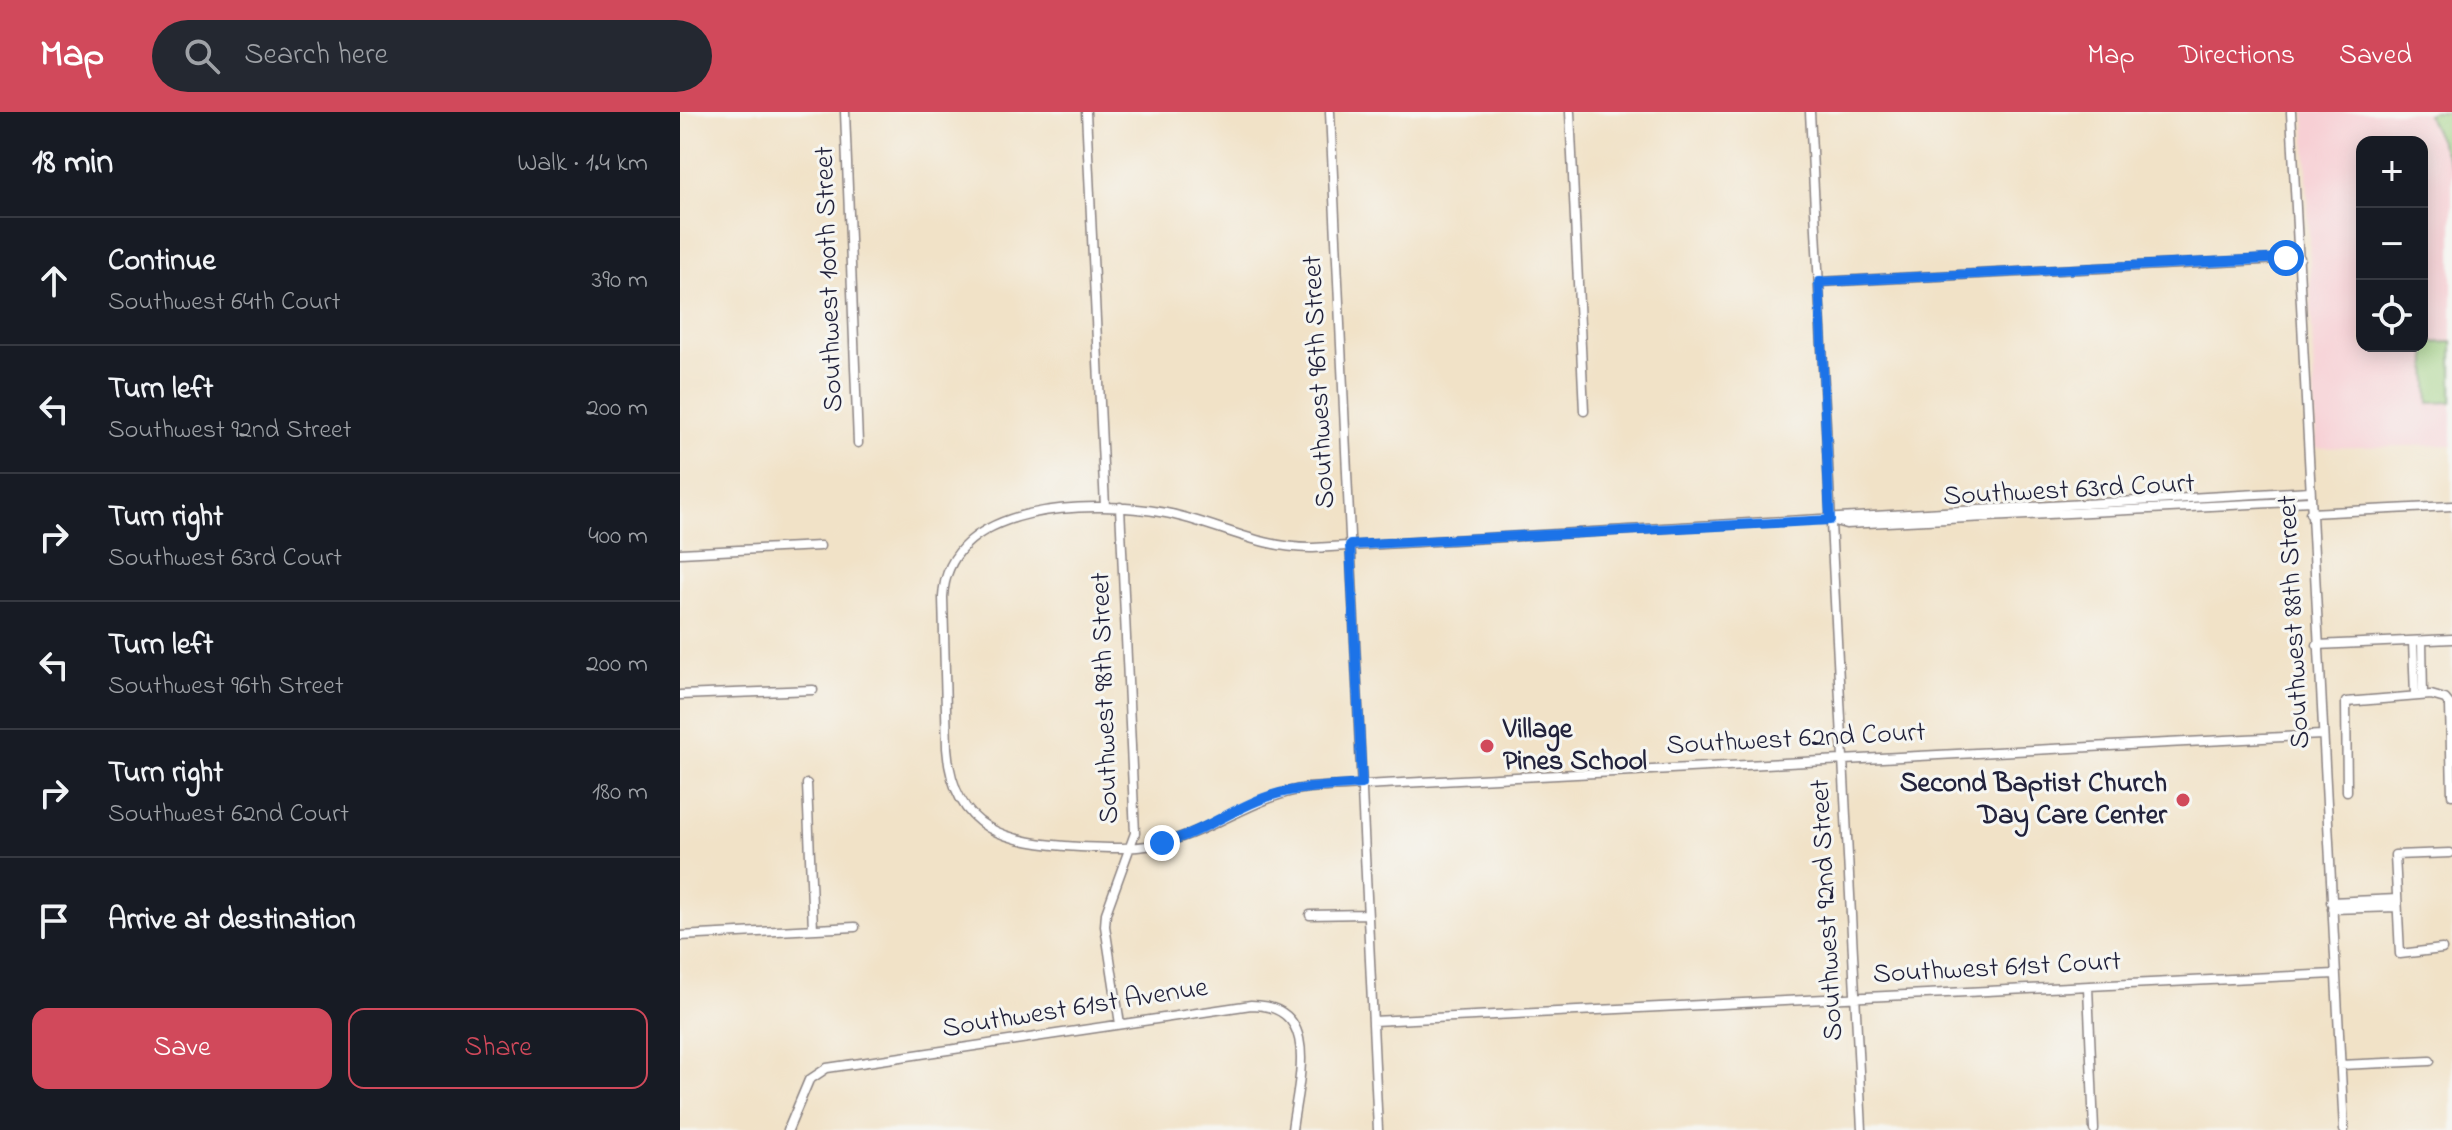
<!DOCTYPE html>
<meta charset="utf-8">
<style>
body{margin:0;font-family:"Indie Flower",sans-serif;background:#242831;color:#f1f3f6}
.controls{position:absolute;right:24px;top:24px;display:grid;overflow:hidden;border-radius:16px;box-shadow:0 4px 20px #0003}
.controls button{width:72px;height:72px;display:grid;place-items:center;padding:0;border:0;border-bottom:2px solid #363941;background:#171b24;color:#f1f3f6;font:40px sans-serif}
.stop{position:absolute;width:24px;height:24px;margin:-18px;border:6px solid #1a73e8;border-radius:50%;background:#fff}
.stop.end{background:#1a73e8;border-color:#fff;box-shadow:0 2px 8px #0008}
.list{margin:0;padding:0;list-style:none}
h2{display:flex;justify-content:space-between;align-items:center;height:104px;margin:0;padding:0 32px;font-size:34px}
h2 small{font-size:26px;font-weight:400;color:#9ea1a6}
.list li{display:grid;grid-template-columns:52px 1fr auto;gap:24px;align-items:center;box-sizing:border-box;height:128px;padding:0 32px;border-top:2px solid #363941}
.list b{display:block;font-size:30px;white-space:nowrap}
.list p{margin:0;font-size:26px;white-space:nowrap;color:#9ea1a6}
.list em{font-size:26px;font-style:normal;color:#9ea1a6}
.actions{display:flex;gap:16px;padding:24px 32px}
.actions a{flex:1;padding:18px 0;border:2px solid #d1495b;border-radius:16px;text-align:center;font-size:28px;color:#d1495b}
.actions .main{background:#d1495b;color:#fff}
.icon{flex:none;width:44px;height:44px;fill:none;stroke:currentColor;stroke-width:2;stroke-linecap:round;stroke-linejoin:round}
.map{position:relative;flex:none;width:1772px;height:1018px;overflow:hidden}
header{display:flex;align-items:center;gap:48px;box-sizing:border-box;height:112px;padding:0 40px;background:#d1495b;color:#fff}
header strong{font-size:38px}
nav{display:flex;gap:44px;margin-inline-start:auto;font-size:28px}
.search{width:560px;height:72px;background:#242831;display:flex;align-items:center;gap:20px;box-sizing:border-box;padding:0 28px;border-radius:44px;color:#9ea1a6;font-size:30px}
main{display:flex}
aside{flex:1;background:#171b24}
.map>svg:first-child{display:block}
.built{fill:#f7cfd4;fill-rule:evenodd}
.pitch{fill:#9bce7e;stroke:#5e785c;stroke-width:2}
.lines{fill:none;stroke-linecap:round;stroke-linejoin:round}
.minor-casing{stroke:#8a8281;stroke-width:11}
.minor{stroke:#fff;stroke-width:8}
.route{stroke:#1a73e8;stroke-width:10}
.poi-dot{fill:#d1495b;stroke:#f6f6f2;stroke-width:3}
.labels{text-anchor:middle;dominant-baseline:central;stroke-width:6;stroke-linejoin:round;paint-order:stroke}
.street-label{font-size:28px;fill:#22223b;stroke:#f6f6f2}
.poi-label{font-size:28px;font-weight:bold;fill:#22223b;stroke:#f6f6f2;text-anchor:start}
</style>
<header>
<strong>Map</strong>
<div class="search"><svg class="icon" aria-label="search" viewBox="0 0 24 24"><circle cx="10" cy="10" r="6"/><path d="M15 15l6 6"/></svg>Search here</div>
<nav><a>Map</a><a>Directions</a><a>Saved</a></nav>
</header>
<main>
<aside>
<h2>18 min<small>Walk · 1.4 km</small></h2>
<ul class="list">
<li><svg class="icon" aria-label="ahead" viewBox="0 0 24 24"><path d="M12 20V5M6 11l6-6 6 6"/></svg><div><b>Continue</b><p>Southwest 64th Court</p></div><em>390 m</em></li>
<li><svg class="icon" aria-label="left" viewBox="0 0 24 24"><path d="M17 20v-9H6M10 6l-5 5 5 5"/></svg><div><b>Turn left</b><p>Southwest 92nd Street</p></div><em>200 m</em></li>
<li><svg class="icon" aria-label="right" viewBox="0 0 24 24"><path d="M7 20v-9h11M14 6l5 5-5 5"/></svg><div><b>Turn right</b><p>Southwest 63rd Court</p></div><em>400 m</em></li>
<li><svg class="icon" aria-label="left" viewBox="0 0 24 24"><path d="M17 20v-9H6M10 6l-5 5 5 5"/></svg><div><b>Turn left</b><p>Southwest 96th Street</p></div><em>200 m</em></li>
<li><svg class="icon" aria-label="right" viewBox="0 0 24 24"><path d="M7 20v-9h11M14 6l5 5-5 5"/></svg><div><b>Turn right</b><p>Southwest 62nd Court</p></div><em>180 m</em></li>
<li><svg class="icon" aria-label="arrive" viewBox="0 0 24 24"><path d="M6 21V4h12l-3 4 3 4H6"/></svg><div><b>Arrive at destination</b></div></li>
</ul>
<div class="actions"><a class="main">Save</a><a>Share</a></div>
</aside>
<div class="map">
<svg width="1772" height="1018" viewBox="0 0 1772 1018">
<rect width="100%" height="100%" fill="#f6f6f2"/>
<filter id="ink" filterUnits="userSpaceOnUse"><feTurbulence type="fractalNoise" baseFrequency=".0125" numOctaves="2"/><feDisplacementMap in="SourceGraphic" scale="16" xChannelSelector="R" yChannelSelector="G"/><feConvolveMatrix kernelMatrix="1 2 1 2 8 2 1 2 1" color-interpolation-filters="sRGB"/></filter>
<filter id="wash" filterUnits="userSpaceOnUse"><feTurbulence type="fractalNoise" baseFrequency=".006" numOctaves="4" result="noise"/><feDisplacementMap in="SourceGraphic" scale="32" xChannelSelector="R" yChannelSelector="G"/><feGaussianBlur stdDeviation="1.8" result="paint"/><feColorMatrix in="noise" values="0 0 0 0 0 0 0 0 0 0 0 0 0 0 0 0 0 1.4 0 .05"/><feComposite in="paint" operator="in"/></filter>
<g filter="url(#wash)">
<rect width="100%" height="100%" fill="#f1e2c7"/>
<path class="built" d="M1625 0H1772V333L1636 336ZM1682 30H1742V234H1682Z"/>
<path class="pitch" d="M1752 0H1772V55L1747 2Z
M1772 230V290L1749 291 1746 231Z"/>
</g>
<g filter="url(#ink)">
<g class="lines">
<g class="minor-casing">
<path id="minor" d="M165 0 178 331
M406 0 425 395
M650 0 698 1018
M890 0 904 299
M1130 0 1182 1018
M1611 0 1664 1018
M1139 170 1620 146
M1630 379 633 436C580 437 537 411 486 401 415 388 268 388 263 485L267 636C273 720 327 731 400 735 427 736 459 738 485 730 536 717 575 684 627 676L1642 623
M440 395 455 721 426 801 425 814 440 912
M1630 401 1772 394
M1151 408 1166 412 1630 389
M0 441 140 434
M1733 529 1735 584
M1742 529 1743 583
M1637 533 1772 527
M0 583 133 578
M127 672 133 817
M1667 679 1666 590 1751 583 1765 587 1770 593 1772 683
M1651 790 1717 787
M1652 797 1717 795
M630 803 687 802
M0 824 175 815
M1762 837 1720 842 1715 743 1770 741
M1408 875 1414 1018
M693 909 1655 862
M1660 953 1750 949
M108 1018 129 968 147 956 571 893C644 893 617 973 612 1018"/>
</g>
<use href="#minor" class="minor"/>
</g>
</g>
<g class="lines" filter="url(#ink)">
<path class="route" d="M482 731C519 722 549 699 584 686 615 674 649 675 682 672L670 433 1150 408 1139 170 1606 146"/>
</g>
<g class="poi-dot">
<circle cx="807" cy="634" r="8"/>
<circle cx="1503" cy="688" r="8"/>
</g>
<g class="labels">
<g class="street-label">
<text transform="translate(150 167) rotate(-92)">Southwest 100th Street</text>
<text transform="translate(640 270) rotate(-93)">Southwest 96th Street</text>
<text transform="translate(1389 379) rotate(-3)">Southwest 63rd Court</text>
<text transform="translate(1615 510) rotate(-93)">Southwest 88th Street</text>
<text transform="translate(426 586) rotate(-92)">Southwest 98th Street</text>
<text transform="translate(1116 628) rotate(-3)">Southwest 62nd Court</text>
<text transform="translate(1148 798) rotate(-93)">Southwest 92nd Street</text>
<text transform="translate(1317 857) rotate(-3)">Southwest 61st Court</text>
<text transform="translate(395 897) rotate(-9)">Southwest 61st Avenue</text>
</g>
<g class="poi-label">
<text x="823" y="618">Village<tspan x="823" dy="32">Pines School</tspan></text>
<text x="1487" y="672" text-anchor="end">Second Baptist Church<tspan x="1487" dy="32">Day Care Center</tspan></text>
</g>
</g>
</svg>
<div class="controls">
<button>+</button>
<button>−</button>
<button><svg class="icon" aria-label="locate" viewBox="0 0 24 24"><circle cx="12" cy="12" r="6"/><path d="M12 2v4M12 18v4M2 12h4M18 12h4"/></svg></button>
</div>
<div class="stop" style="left:1606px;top:146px"></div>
<div class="stop end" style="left:482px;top:731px"></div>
</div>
</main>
